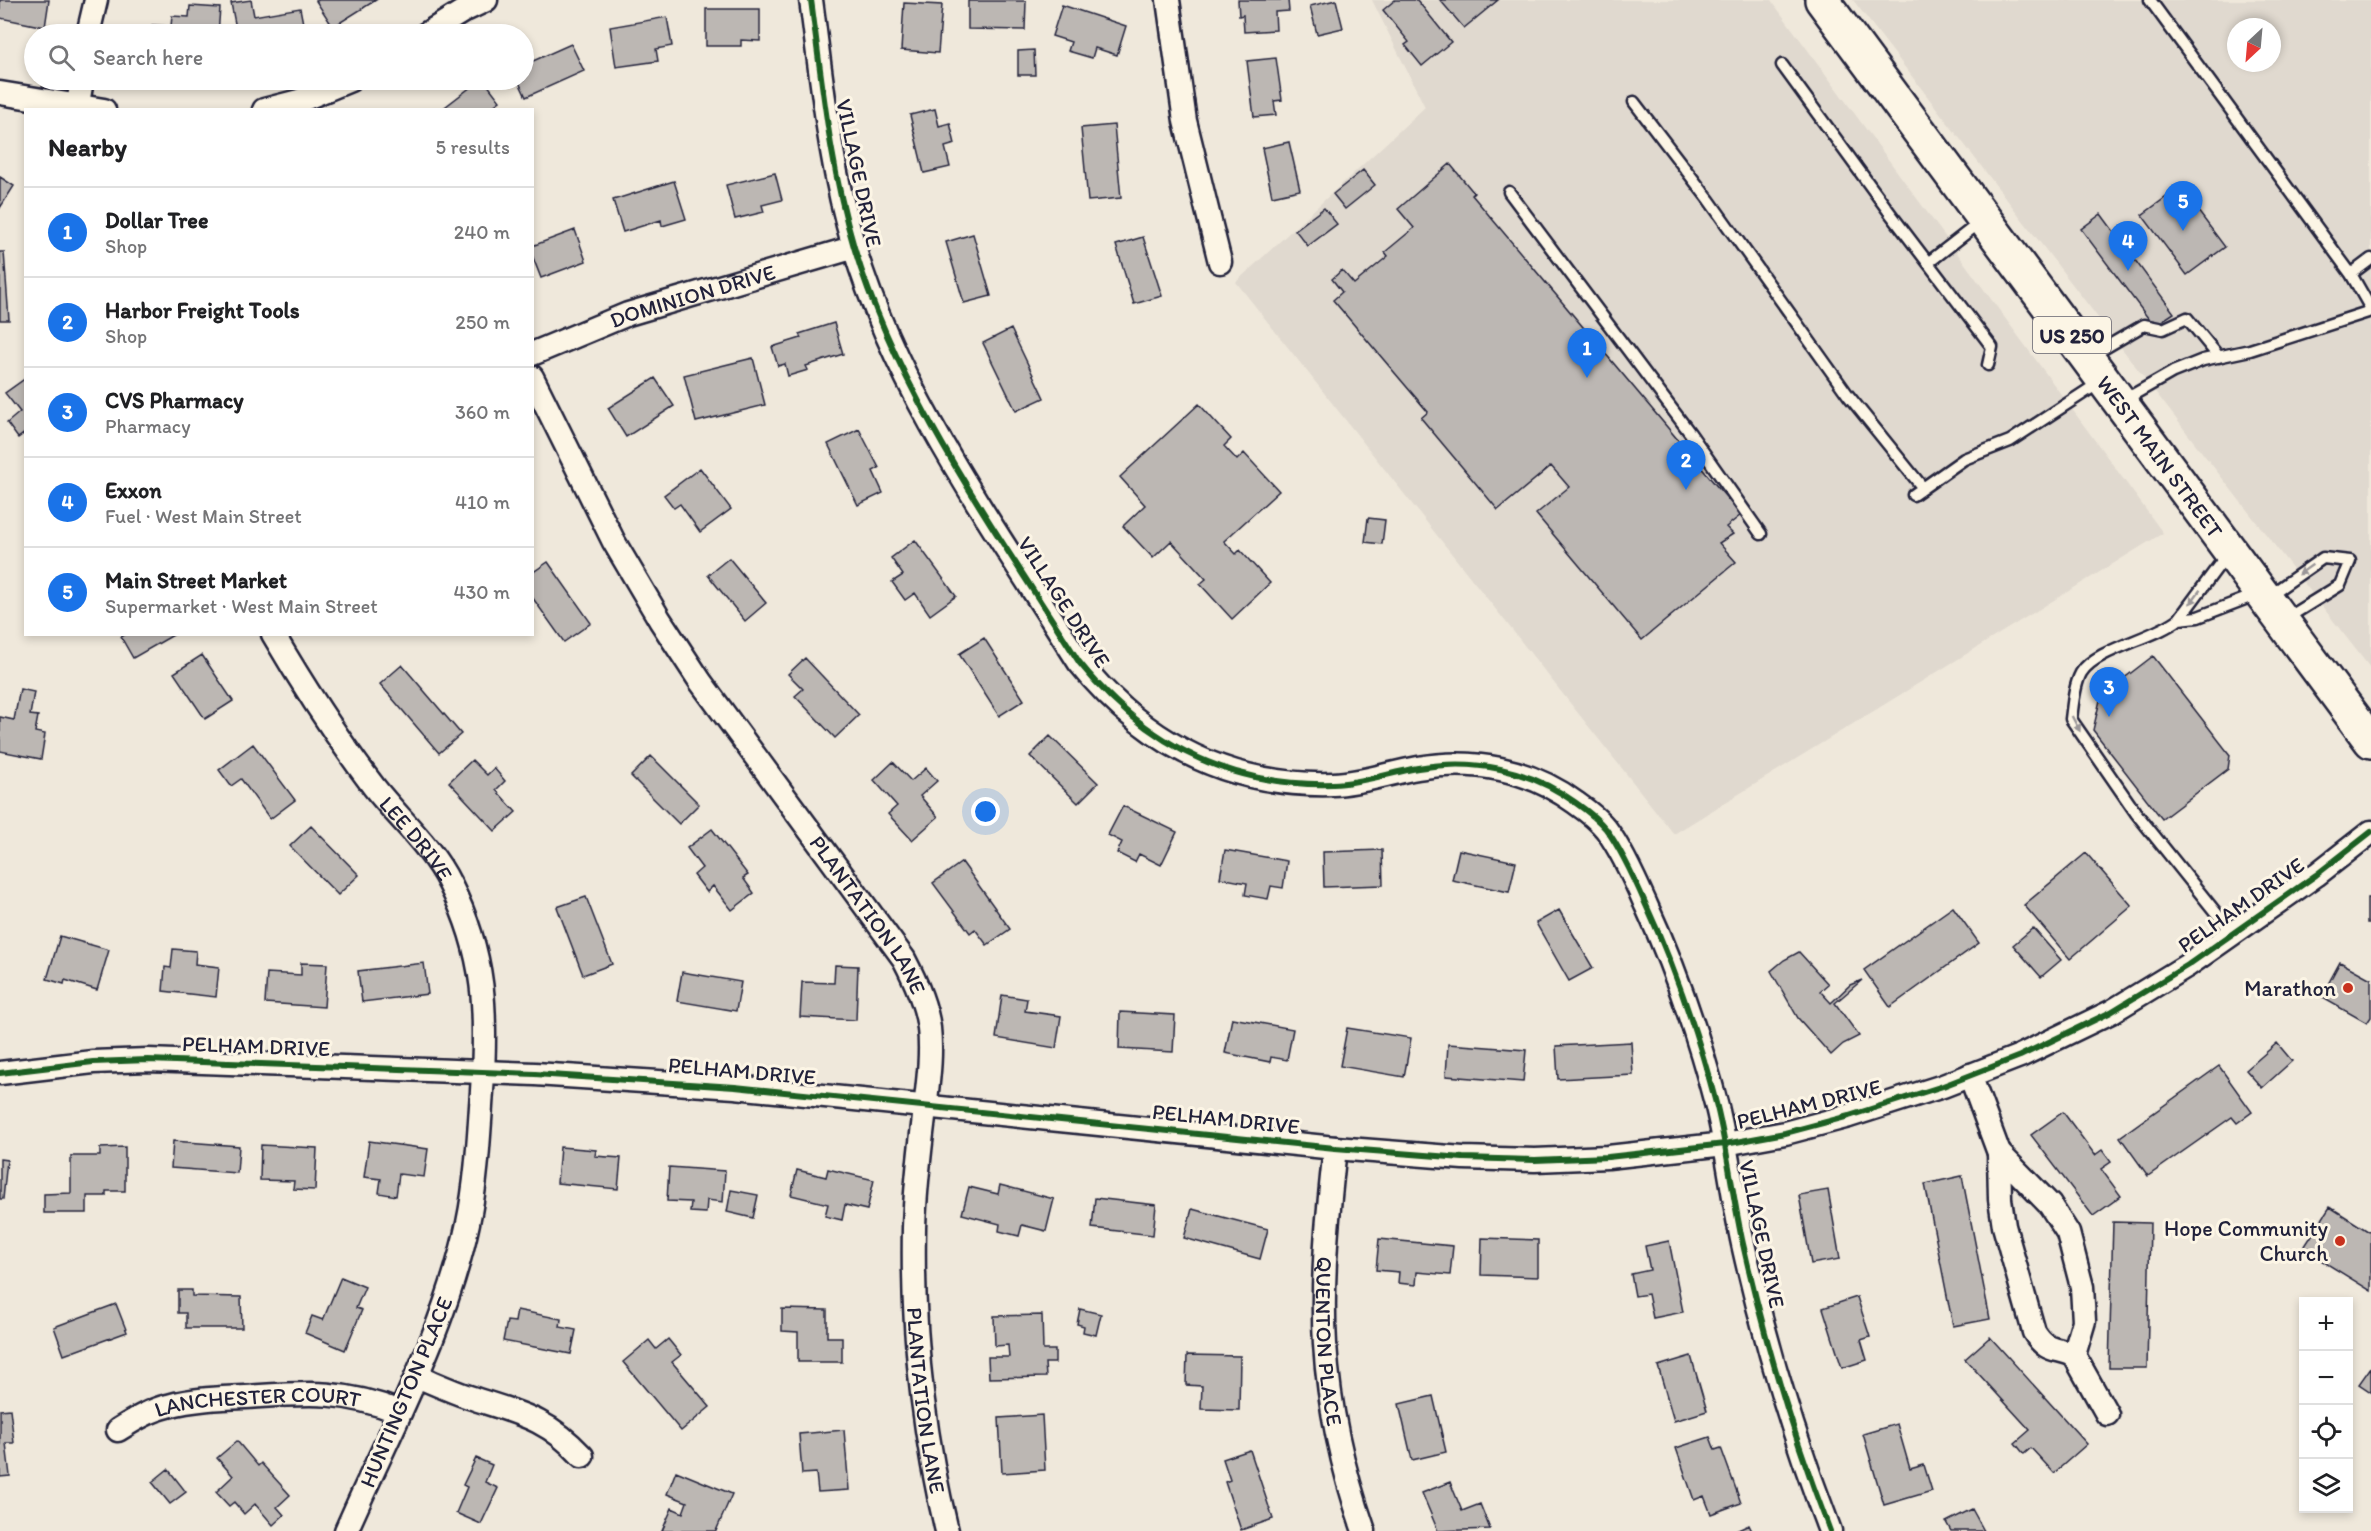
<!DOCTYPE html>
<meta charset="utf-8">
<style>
body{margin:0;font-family:Itim,sans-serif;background:#f2f2f2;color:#202124}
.controls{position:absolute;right:18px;bottom:18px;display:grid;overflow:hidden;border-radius:0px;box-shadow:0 3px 9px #0003}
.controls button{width:54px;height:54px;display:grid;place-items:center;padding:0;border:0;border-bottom:2px solid #e0e0e0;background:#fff;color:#202124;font:30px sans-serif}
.compass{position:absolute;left:2227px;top:18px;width:54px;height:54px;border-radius:50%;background:#fff;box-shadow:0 3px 9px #0003;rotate:206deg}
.you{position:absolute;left:986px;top:812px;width:21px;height:21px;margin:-15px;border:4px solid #fff;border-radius:50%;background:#1a73e8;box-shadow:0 0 0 9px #1a73e833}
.badge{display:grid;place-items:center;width:39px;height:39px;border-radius:50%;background:#1a73e8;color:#fff;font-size:20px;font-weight:700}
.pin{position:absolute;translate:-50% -50px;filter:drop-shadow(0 2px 3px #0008)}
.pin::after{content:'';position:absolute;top:32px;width:21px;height:18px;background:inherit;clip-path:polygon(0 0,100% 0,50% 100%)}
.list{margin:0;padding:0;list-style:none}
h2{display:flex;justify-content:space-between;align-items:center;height:78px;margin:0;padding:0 24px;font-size:26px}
h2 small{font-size:20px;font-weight:400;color:#757577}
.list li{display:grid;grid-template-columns:39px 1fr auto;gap:18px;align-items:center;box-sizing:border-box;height:90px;padding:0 24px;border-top:2px solid #e0e0e0}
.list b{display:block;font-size:22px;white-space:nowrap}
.list p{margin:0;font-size:20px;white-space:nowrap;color:#757577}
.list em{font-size:20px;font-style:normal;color:#757577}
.icon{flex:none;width:33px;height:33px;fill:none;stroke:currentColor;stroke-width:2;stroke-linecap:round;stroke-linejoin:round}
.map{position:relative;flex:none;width:2371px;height:1531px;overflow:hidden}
.search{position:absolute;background:#fff;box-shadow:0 3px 9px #0003;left:24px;top:24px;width:510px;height:66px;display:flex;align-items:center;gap:15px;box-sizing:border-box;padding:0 21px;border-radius:33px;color:#757577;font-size:22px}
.panel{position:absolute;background:#fff;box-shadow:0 3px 9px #0003;left:24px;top:108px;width:510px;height:528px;border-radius:0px}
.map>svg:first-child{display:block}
.built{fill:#e0d9cf;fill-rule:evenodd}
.building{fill:#bcb7b3;stroke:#22223b;stroke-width:1.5}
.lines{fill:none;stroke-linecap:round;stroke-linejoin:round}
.lane-casing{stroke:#22223b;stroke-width:15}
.street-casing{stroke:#22223b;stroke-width:27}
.primary-casing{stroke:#22223b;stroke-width:38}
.lane{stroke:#fcf5e5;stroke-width:10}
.street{stroke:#fcf5e5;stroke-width:22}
.primary{stroke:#fcf5e5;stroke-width:33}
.cycleway-casing{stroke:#fcf5e5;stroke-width:10}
.cycleway{stroke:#1b5e20;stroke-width:6}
.oneway{fill:#9a9698}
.poi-dot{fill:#c8321e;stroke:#fcf5e5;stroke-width:2}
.labels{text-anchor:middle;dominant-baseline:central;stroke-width:6;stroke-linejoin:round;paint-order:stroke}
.shield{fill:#fcf5e5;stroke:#63616e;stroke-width:1.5}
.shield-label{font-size:21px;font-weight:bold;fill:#22223b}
.street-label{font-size:22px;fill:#22223b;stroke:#fcf5e5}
.poi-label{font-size:22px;fill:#22223b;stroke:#fcf5e5;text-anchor:end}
</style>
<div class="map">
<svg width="2371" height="1531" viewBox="0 0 2371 1531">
<rect width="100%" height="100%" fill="#efe8db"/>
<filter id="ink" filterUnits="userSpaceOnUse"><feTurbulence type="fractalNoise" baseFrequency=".0167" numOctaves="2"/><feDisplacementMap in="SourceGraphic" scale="12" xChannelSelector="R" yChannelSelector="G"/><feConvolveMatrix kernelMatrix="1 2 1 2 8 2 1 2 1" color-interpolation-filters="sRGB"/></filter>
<g filter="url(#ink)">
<path class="built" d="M1372 0H1771L2163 533 1674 834 1236 282 1425 107Z
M1853 0H2371V669L2187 433ZM2236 27H2272V63H2236Z"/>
<path class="building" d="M0 0H49L45 27 0 18Z
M251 0 254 16 300 8 305 34H237L231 3Z
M319 0H376L333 27 316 1Z
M1238 0H1288L1289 11 1275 12 1276 30 1244 32 1243 15 1239 16Z
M1336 0 1343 28 1317 34 1310 6Z
M1395 0H1417L1451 42 1422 66 1405 45 1409 42 1383 10Z
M1440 0H1498L1464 28Z
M968 1H1026L1025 30 968 29Z
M904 3 942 5 938 53 901 50Z
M1062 5 1126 26 1117 55 1095 48 1092 58 1068 51 1071 42 1052 36Z
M190 6 220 8 218 34H151L152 25 171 26 172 16 189 17Z
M706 9H760V41L741 40V46H706Z
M667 17 672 46 656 49 658 61 616 67 610 27Z
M571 44 584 71 526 97 518 80H524V65Z
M1034 50 1035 75H1018V51Z
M1276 58 1282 100 1274 101 1276 115 1254 117 1247 61Z
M480 80H484L500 101 488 110H441Z
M935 109 939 126 950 123 955 144 945 147 950 167 924 173 910 115Z
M1114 125 1121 198 1088 201 1081 128Z
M1289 142 1300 190 1272 196 1262 148Z
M1450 164 1474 193 1472 195 1741 515 1726 527 1733 534 1719 543 1736 562 1642 640 1536 514 1569 487 1551 466 1498 510 1421 418 1428 412 1333 300 1342 292 1332 279 1342 270 1354 284 1388 256 1385 252 1414 228 1398 209Z
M1363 170 1375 185 1345 209 1333 194Z
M775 173 782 200 762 205 764 212 735 219 726 185Z
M0 177 14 186 0 208Z
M674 181 686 219 662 226 661 220 623 232 613 200Z
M2180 187 2225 247 2187 275 2142 215Z
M1324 208 1337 224 1308 246 1295 230Z
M2101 214 2174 313 2154 326 2081 229Z
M575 230 586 261 541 278 532 255V246Z
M973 234 991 296 964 303 946 242Z
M1143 237 1162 296 1134 304 1116 245Z
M0 252H4L9 320H0Z
M834 323 843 354 806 366 808 370 788 376 785 364 778 366 772 347 801 338 799 334Z
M1011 329 1044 398 1016 411 983 343Z
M753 358 765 405 696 422 684 375Z
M26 378V432L18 438 7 423 20 412 5 393Z
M655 378 674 406 626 437 608 408Z
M1199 404 1231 439 1224 446 1237 460 1244 453 1279 491 1224 541 1236 554 1240 550 1270 583 1232 619 1200 584 1206 579 1171 541 1153 558 1123 526 1145 505 1120 477Z
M859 429 879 468 873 471 883 493 858 505 828 444Z
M700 468 731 509 700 532 680 504 674 508 664 495Z
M1368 518 1385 520 1382 544 1365 542Z
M915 540 956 596 930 615 915 593 905 600 892 582 903 575 891 558Z
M729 558 766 603 745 621 708 575Z
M548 562 591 623 564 642 532 597V573Z
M126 634H175L133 658 121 637Z
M984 638 1024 700 999 716 959 654Z
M202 655 233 701 205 719 174 673Z
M2153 656 2230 755 2228 769 2162 819 2093 730 2101 696Z
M805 658 859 715 835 738 795 696 803 689 788 674Z
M402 665 461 734 439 753 380 684Z
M20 689 34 692 30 715 38 716 35 732 45 734 41 759 0 751V717L14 720Z
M1050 736 1098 783 1078 803 1030 756Z
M253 744 295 800 270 819 241 779 231 786 219 770Z
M651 756 699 804 679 824 631 776Z
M472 760 487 775 494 768 505 781 496 790 516 812 495 831 449 782Z
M893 762 911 781 926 768 937 781 920 796 938 817 912 840 888 814 897 806 874 780Z
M1123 806 1177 832 1161 865 1139 854 1135 862 1117 853 1122 842 1108 835Z
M311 826 359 875 338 895 290 846Z
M712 829 748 875 743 878 754 893 732 910 713 886 707 892 694 875 702 868 687 848Z
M1225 850 1287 861 1283 888 1271 886 1268 899 1245 895 1247 883 1220 878Z
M1382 850 1383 885 1324 887 1323 852Z
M1459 850 1516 862 1509 892 1452 880Z
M2086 853 2132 906 2070 959 2024 905Z
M962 862 1010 929 987 945 975 929 970 933 933 883Z
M586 897 612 964 583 975 557 907Z
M2367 898H2371V923H2367Z
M1953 907 1979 943 1890 1007 1864 970Z
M1559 910 1593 968 1569 981 1536 923Z
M2033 928 2061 960 2041 977 2013 945Z
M60 936 109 950 97 990 65 980 64 984 47 979Z
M173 949 196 951 195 964 219 967 216 997 163 991 165 967 171 968Z
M1799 952 1828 984 1820 991 1831 1003 1850 985 1862 980 1835 1003 1859 1036 1843 1044 1831 1055 1798 1018 1771 971 1784 960Z
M2340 962 2371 979V1017L2367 1023 2321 997Z
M301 963 327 964 324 1007 265 1003 267 973 301 975Z
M424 963 428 994 362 1002 358 971Z
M835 965 858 966 856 1020 800 1017 802 982 834 983Z
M682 972 741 982 736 1011 677 1001Z
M1002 995 1027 999 1025 1011 1061 1016 1056 1048 996 1038Z
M1120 1012 1175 1015 1173 1052 1119 1049Z
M1232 1018 1293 1029 1287 1060 1271 1057 1270 1062 1225 1053Z
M1347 1028 1411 1038 1404 1077 1340 1066Z
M1631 1042 1633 1075 1558 1079 1556 1046Z
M2277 1043 2292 1061 2262 1088 2246 1070Z
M1448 1044 1526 1050 1523 1082 1446 1076Z
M2219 1066 2252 1112 2237 1123 2232 1117 2148 1176 2120 1137Z
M2063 1112 2095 1155 2102 1150 2111 1162 2101 1169 2121 1196 2093 1216 2031 1135Z
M173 1141 239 1146 237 1173 171 1168Z
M369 1141 428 1149 424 1177 399 1174 396 1196 379 1193 381 1179 364 1177Z
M261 1145 317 1148 315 1190 293 1189 294 1181 260 1180Z
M125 1147V1191H106V1196H87V1213H44V1194L71 1193V1156H100V1148Z
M560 1147 596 1150 595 1156 621 1158 618 1189 557 1183Z
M0 1159 7 1160 3 1199H0Z
M669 1167 725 1171 723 1202 707 1200 706 1213 690 1212 691 1202 667 1201Z
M828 1169 874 1180 867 1210 845 1205 842 1220 825 1216 828 1204 791 1195 797 1170 826 1177Z
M1962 1176 1990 1319 1953 1326 1925 1184Z
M1000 1185 1054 1199 1046 1231 1022 1225 1019 1236 999 1231 1000 1224 962 1214 969 1187 998 1194Z
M731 1190 758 1195 753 1218 727 1212Z
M1828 1190 1840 1259 1811 1264 1799 1195Z
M1095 1198 1156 1205 1153 1235 1092 1228Z
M2330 1207 2371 1233V1291L2303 1249Z
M1192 1209 1268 1229 1260 1259 1184 1238Z
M2113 1222 2150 1223 2147 1368H2109Z
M1482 1238 1538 1240V1277L1481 1275Z
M1379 1239 1453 1246 1450 1275 1417 1272 1416 1285 1398 1283 1399 1272 1376 1270Z
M1669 1241 1683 1312 1653 1318 1648 1294 1635 1296 1631 1274 1650 1270 1645 1246Z
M341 1277 365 1287 356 1308 362 1310 345 1350 305 1333 312 1316 323 1320Z
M178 1290H192V1296L241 1297 242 1328H186V1313H178Z
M1857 1297 1870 1337 1861 1340 1867 1360 1842 1368 1823 1308Z
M116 1304 127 1332 64 1355 54 1327Z
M782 1309 827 1310V1337H842V1362H798V1332L782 1331Z
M1080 1309 1101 1314 1096 1335 1083 1332 1084 1326 1077 1324Z
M517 1310 561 1319 560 1327 576 1330 571 1354 503 1341 507 1321 515 1322Z
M1042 1315 1043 1350H1055V1363H1045L1046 1377 989 1378 988 1357H1009L1008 1345 995 1346 994 1316Z
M1990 1337 2087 1444 2054 1473 2031 1448 2024 1454 2015 1443 2030 1430 1965 1359Z
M668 1339 681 1355 672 1362 710 1407 681 1431 623 1362 649 1340 656 1349Z
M1187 1355 1240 1356 1239 1410 1201 1409 1202 1386 1186 1385Z
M1691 1356 1707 1411 1674 1421 1658 1366Z
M2371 1367V1392L2359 1384Z
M1433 1396 1446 1452 1412 1460 1399 1404Z
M10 1409 14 1443H6L10 1476 0 1477V1410Z
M1042 1415 1045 1470 1002 1473 999 1418Z
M1897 1424 1910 1469 1924 1465 1932 1491 1884 1505 1863 1434Z
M844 1430 849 1490 818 1492 816 1473 802 1474 799 1434Z
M1710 1437 1715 1450 1721 1448 1741 1503 1711 1514 1704 1496 1694 1500 1676 1448Z
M237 1441 258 1466 261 1463 290 1495 277 1507 284 1515 273 1525 255 1504 244 1514 234 1502 229 1506 216 1492 233 1476 217 1458Z
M1250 1450 1273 1519 1241 1530 1225 1482 1230 1480 1223 1459Z
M476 1458 492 1465 485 1482 498 1488 481 1524 456 1513 467 1487 463 1485Z
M168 1469 186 1492 170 1504 152 1482Z
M676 1471 732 1494 716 1531H662L672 1508 683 1513 687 1502 667 1494Z
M1450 1482 1462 1511 1480 1504 1490 1529 1438 1531 1422 1493Z
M1972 1509 1984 1531H1951L1946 1522Z
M1749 1525 1752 1531H1736Z"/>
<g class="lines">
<g class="lane-casing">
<path id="lane" d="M2150 0 2351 274 2371 309
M1782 65 1890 213 1992 347 1988 365
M1634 102 1709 200 1848 395 1923 488
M1509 192 1690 433 1761 534
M1929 262 1983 220
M2351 274 2371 259
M2091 356 2144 325 2163 329 2187 318 2219 357
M2124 400 2173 372 2203 360 2250 350 2371 311
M1913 495 1964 459 2010 441 2102 381
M2228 553 2179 619C2154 639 2095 649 2081 673 2074 686 2073 704 2071 719L2136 813 2233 934
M2267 597 2323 558 2350 561 2340 585 2285 619
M2179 619 2198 617 2258 594"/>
</g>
<g class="street-casing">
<g id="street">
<path d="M811 0C822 82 830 167 854 247 899 397 996 530 1079 662 1144 743 1227 787 1333 784 1362 783 1389 773 1418 768 1473 758 1530 769 1576 803 1586 810 1598 819 1606 829 1621 849 1636 882 1646 905 1676 970 1699 1038 1717 1107 1728 1152 1733 1199 1743 1244 1765 1342 1794 1438 1830 1531"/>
<path d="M1168 0 1185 121 1220 262"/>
<path d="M88 34 96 0"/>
<path d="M426 34 465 10 486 0"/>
<path d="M0 93 104 110"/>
<path d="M77 110 82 80"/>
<path d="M264 110 299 101 350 80"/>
<path id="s1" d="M532 354 628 314 855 247"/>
<path id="s2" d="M532 377 614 542 660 620 700 681 904 959C915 980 926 1004 929 1028 932 1055 928 1082 925 1109 920 1149 915 1188 914 1228 912 1329 923 1433 947 1531"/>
<path id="s3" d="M273 634C304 687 337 738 374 787 399 819 432 847 450 884 486 955 487 1013 482 1091 479 1135 477 1180 468 1223 445 1332 390 1430 346 1531"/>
<path d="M0 1073 93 1062 148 1060 535 1074 735 1087 1335 1148 1463 1158 1535 1160 1608 1157 1725 1144 1785 1133 1849 1116 1943 1086 2020 1056 2111 1012 2188 965 2316 875 2371 832"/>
<path d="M1970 1075 1999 1153"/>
<path id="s4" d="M1335 1148C1328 1213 1321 1279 1325 1344 1329 1407 1343 1471 1364 1531"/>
<path d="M2074 1355C2055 1347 2047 1353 2034 1332L2004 1226 2000 1199 1999 1153 2050 1205 2068 1233 2082 1287 2084 1321 2074 1355 2107 1414"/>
<path d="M417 1376C434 1383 451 1391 469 1397 517 1413 546 1417 582 1456"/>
<path id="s5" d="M118 1430C134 1420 150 1410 168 1406 193 1399 220 1398 246 1397 307 1393 341 1389 400 1412"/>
</g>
</g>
<g class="primary-casing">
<g id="primary">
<path id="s6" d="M1822 0 2371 741"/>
</g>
</g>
<use href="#lane" class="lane"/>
<use href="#street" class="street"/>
<use href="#primary" class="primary"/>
<g class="cycleway-casing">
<path id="cycleway" d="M811 0C822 82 830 167 854 247 899 397 996 530 1079 662 1144 743 1227 787 1333 784 1362 783 1389 773 1418 768 1473 758 1530 769 1576 803 1586 810 1598 819 1606 829 1621 849 1636 882 1646 905 1676 970 1699 1038 1717 1107 1728 1152 1733 1199 1743 1244 1765 1342 1794 1438 1830 1531
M0 1073 93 1062 148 1060 535 1074 735 1087 1335 1148 1463 1158 1535 1160 1608 1157 1725 1144 1785 1133 1849 1116 1943 1086 2020 1056 2111 1012 2188 965 2316 875 2371 832"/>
</g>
<use href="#cycleway" class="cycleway"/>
</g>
<defs><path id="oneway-solid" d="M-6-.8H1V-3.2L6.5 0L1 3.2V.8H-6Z" transform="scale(1.5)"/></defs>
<g class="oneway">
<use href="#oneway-solid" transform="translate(2305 570) rotate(145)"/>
<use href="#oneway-solid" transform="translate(2195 597) rotate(127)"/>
<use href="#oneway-solid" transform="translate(2076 724) rotate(62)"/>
</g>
</g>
<g class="poi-dot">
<circle cx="2348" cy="988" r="6"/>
<circle cx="2340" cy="1241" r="6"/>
</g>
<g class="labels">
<rect class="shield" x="2033" y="317" width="78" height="36" rx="4.5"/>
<g class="shield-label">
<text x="2072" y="335">US 250</text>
</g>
<g class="street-label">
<text transform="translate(859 173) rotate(78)">VILLAGE DRIVE</text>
<text stroke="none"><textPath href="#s1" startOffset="171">DOMINION DRIVE</textPath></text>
<text stroke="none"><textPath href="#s6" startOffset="568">WEST MAIN STREET</textPath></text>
<text transform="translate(1064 602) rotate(57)">VILLAGE DRIVE</text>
<text stroke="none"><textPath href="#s3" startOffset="250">LEE DRIVE</textPath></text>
<text transform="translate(2241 905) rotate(-35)">PELHAM DRIVE</text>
<text stroke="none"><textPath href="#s2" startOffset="636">PLANTATION LANE</textPath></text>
<text transform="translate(256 1046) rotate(2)">PELHAM DRIVE</text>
<text transform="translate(742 1071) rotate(5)">PELHAM DRIVE</text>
<text transform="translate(1809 1104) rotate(-14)">PELHAM DRIVE</text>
<text transform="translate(1226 1119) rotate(6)">PELHAM DRIVE</text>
<text transform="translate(1762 1234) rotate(78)">VILLAGE DRIVE</text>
<text stroke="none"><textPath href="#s4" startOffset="194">QUENTON PLACE</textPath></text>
<text transform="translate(406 1392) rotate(-67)">HUNTINGTON PLACE</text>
<text stroke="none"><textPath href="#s2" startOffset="1140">PLANTATION LANE</textPath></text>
<text stroke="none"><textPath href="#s5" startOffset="146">LANCHESTER COURT</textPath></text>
</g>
<g class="poi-label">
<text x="2336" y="988">Marathon</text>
<text x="2328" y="1228">Hope Community<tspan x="2328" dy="25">Church</tspan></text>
</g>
</g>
</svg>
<div class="controls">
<button>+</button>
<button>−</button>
<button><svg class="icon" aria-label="locate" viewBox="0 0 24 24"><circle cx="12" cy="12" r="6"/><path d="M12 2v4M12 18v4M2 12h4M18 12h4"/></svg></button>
<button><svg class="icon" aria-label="layers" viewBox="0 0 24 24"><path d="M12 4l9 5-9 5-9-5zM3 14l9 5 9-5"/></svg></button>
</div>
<svg class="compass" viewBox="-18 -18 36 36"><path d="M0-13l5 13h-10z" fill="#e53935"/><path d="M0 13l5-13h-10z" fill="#757577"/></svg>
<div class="you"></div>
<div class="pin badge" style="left:1587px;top:378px">1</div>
<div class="pin badge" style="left:1686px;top:490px">2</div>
<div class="pin badge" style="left:2109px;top:717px">3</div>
<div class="pin badge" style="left:2128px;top:271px">4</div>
<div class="pin badge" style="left:2183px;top:231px">5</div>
<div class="search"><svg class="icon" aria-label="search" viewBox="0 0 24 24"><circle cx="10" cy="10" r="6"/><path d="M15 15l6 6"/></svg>Search here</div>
<section class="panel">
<h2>Nearby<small>5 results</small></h2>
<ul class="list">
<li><span class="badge">1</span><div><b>Dollar Tree</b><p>Shop</p></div><em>240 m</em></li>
<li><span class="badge">2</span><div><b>Harbor Freight Tools</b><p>Shop</p></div><em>250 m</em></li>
<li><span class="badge">3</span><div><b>CVS Pharmacy</b><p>Pharmacy</p></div><em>360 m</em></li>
<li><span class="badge">4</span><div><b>Exxon</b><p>Fuel · West Main Street</p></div><em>410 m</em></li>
<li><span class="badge">5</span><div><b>Main Street Market</b><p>Supermarket · West Main Street</p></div><em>430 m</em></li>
</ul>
</section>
</div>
